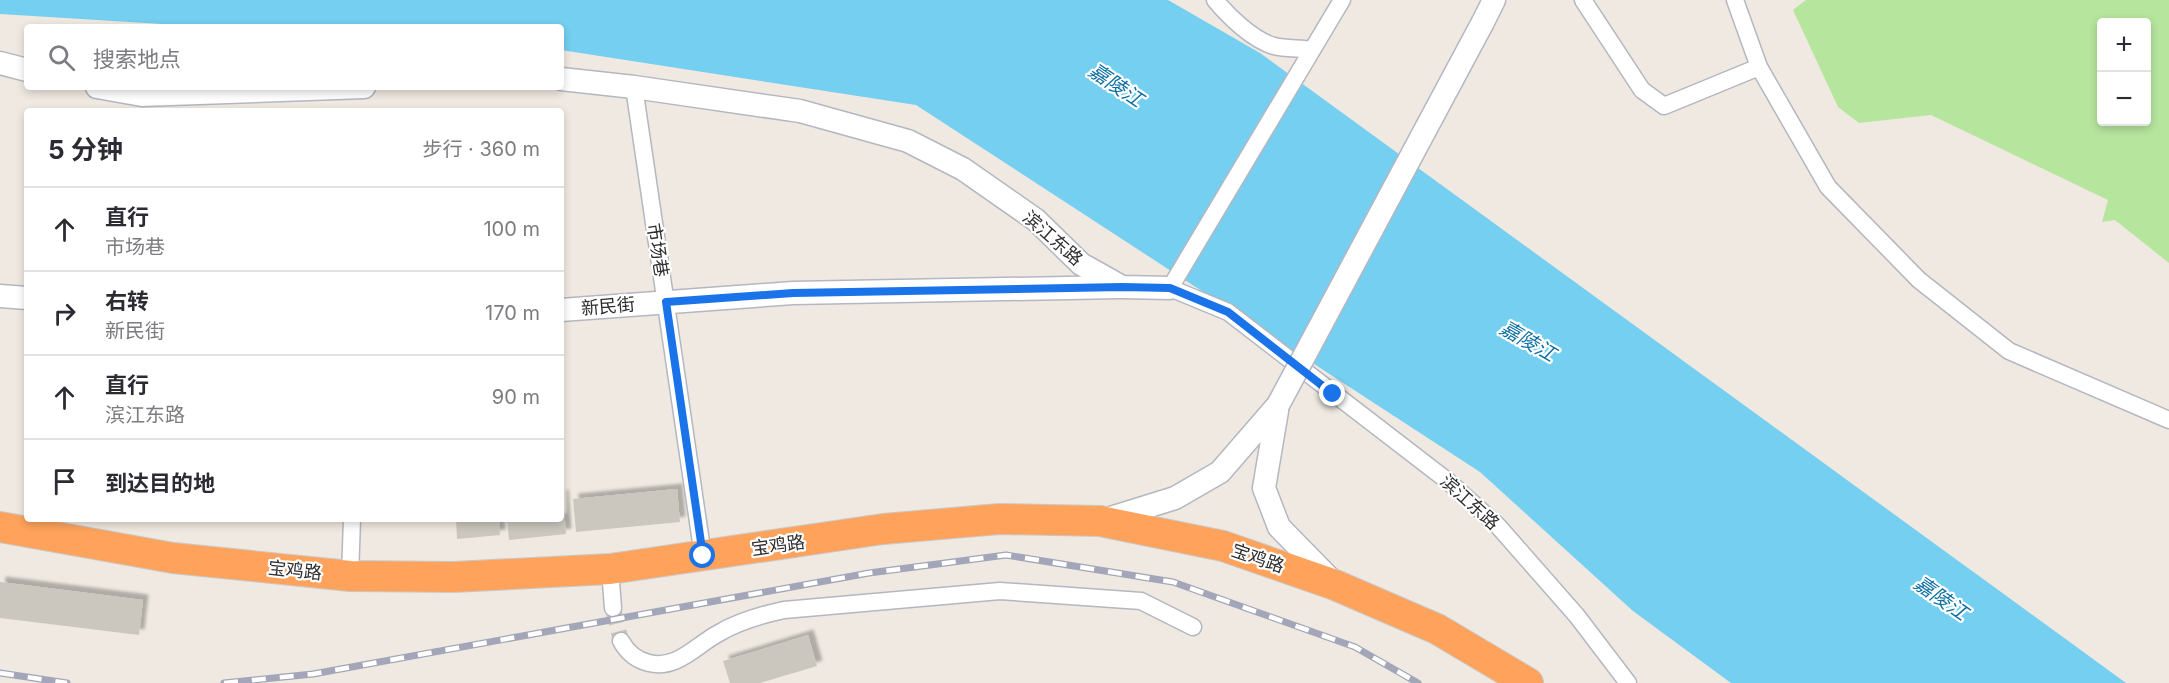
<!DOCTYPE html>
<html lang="zh">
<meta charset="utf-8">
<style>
body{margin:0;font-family:Inter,"Noto Sans SC",sans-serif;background:#f2f2f3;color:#2b2b33}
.controls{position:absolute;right:18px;top:18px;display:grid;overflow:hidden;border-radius:6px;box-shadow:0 3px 9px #0003}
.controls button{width:54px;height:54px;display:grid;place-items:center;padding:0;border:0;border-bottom:2px solid #e1e1e2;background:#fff;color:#2b2b33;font:30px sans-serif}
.stop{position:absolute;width:18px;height:18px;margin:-14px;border:4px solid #1a73e8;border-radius:50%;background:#fff}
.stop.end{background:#1a73e8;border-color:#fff;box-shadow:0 2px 6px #0008}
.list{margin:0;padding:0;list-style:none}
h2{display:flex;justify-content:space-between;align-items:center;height:78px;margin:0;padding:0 24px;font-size:26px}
h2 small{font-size:20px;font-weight:400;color:#7c7c81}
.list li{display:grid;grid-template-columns:39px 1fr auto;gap:18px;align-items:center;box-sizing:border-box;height:84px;padding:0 24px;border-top:2px solid #e1e1e2}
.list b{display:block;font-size:22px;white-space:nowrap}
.list p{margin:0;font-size:20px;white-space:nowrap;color:#7c7c81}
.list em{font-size:20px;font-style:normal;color:#7c7c81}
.icon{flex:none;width:33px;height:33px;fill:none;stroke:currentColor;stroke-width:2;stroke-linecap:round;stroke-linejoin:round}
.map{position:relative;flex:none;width:2169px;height:683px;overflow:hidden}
.search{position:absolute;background:#fff;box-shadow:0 3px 9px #0003;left:24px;top:24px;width:540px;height:66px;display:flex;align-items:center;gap:15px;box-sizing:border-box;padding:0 21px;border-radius:6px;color:#7c7c81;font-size:22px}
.panel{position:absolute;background:#fff;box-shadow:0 3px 9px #0003;left:24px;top:108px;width:540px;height:414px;border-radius:6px}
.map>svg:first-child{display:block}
.green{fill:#b6e59e;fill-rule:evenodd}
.water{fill:#75cff0}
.building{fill:#cbc7bf;filter:url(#shadow)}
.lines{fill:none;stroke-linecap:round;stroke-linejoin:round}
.street-tunnel{stroke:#c8c4bd;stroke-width:16;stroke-dasharray:16 8;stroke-linecap:butt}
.street-casing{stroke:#b4b7c1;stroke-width:19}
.secondary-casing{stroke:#b4b7c1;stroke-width:25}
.highway-casing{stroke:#c9c9c9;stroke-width:32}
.street{stroke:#fff;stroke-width:16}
.secondary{stroke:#fff;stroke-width:22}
.highway{stroke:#ffa35c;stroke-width:30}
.rail-casing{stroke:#a3a6b8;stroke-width:7}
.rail{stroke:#fff;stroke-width:4.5;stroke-dasharray:14;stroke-linecap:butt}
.secondary-bridge-casing{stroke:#b4b7c1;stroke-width:25;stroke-linecap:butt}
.secondary-bridge{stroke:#fff;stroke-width:22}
.route{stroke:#1a73e8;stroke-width:8}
.labels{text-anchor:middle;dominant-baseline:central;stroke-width:4.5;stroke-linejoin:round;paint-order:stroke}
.street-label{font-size:18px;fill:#2e2e2e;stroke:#fff}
.water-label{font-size:20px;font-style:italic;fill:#0d6fa3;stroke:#fff}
</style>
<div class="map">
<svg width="2169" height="683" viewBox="0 0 2169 683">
<defs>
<filter id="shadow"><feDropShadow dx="5.5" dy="-5.5" stdDeviation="1.5" flood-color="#0004"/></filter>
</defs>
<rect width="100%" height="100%" fill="#efe9e1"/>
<path class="green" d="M1806 0H2169V263L2115 220 2102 222 2108 200 1931 115 1859 123 1838 107 1793 10ZM2102 22H2146V122H2102Z"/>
<path class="water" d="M0 0H1168L1260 53 2126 683H1731L1633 611 1480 472 916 105 561 50V27H210L0 14Z"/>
<path class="building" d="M677 489 680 522 576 532 573 499Z
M561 495H563L566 534 509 540 507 519H561Z
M456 519H499L500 535 457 539Z
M0 582 143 600 139 635 0 618Z
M808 635 817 666 760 683H730L723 661Z"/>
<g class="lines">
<path class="street-tunnel" d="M613 608 621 641"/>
<g class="street-casing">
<path id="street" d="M1215 0C1229 17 1253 40 1274 46 1286 49 1300 48 1312 50
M1342 0 1170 288 1228 312 1449 482 1498 526 1577 616 1628 683
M1583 0 1642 90 1664 106 1759 67
M1735 0 1759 67 1828 187 1919 280 2009 351 2169 420
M634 87 703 556
M610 569 613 608
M350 576 352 519
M621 641C627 652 636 660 649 663 677 670 696 645 719 633 739 621 761 615 784 610L1000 591 1141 601 1193 627"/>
</g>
<g class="secondary-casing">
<path id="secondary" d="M1483 22 1494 0
M0 63 27 70
M561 79 634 87 800 111 908 141 963 169 1036 220 1081 264 1122 287 1170 288
M97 87 142 95 364 87
M0 296 27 298
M561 310 793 293 1120 287
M1101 521 1175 498 1220 472 1278 405 1264 488 1279 527 1332 581"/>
</g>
<g class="highway-casing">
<path id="highway" d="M0 527 173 558 350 576 454 577 610 569 883 529 999 519 1100 521 1223 546 1335 585 1437 629 1528 683"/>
</g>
<use href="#street" class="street"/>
<use href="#secondary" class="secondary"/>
<use href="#highway" class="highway"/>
<g class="rail-casing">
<path id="rail" d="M0 673 67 683
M224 683 313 674 869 573 1006 555 1173 582 1355 647 1418 683"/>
</g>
<use href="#rail" class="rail"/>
<g class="secondary-bridge-casing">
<path id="secondary-bridge" d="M1278 405 1483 22"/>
</g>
<use href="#secondary-bridge" class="secondary-bridge"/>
</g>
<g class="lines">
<path class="route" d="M703 556 666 302 793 293 1122 287 1170 288 1228 312 1333 394"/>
</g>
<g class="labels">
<g class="street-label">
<text transform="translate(1053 238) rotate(41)">滨江东路</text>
<text transform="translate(658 250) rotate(81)">市场巷</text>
<text transform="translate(608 306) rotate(-5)">新民街</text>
<text transform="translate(1470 502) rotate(42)">滨江东路</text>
<text transform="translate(778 545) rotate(-8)">宝鸡路</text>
<text transform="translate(1258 558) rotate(19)">宝鸡路</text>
<text transform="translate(295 570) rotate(6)">宝鸡路</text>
</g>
<g class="water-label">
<text transform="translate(1116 85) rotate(34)">嘉陵江</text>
<text transform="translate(1528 341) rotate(30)">嘉陵江</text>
<text transform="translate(1941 598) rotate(35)">嘉陵江</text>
</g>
</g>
</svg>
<div class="controls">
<button>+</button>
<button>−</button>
</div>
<div class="stop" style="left:703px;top:556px"></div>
<div class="stop end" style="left:1333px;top:394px"></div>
<div class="search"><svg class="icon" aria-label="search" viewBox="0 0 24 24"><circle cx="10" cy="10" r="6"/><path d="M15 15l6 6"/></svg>搜索地点</div>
<section class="panel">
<h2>5 分钟<small>步行 · 360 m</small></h2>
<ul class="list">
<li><svg class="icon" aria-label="ahead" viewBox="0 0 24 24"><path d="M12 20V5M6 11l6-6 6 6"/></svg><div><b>直行</b><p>市场巷</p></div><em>100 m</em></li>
<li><svg class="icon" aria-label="right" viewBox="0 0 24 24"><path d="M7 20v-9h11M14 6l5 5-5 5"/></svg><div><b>右转</b><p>新民街</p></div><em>170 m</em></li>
<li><svg class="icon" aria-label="ahead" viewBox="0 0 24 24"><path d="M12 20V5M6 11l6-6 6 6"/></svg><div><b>直行</b><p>滨江东路</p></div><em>90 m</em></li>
<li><svg class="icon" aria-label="arrive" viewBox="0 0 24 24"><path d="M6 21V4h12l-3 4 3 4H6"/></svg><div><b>到达目的地</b></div></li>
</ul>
</section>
</div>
